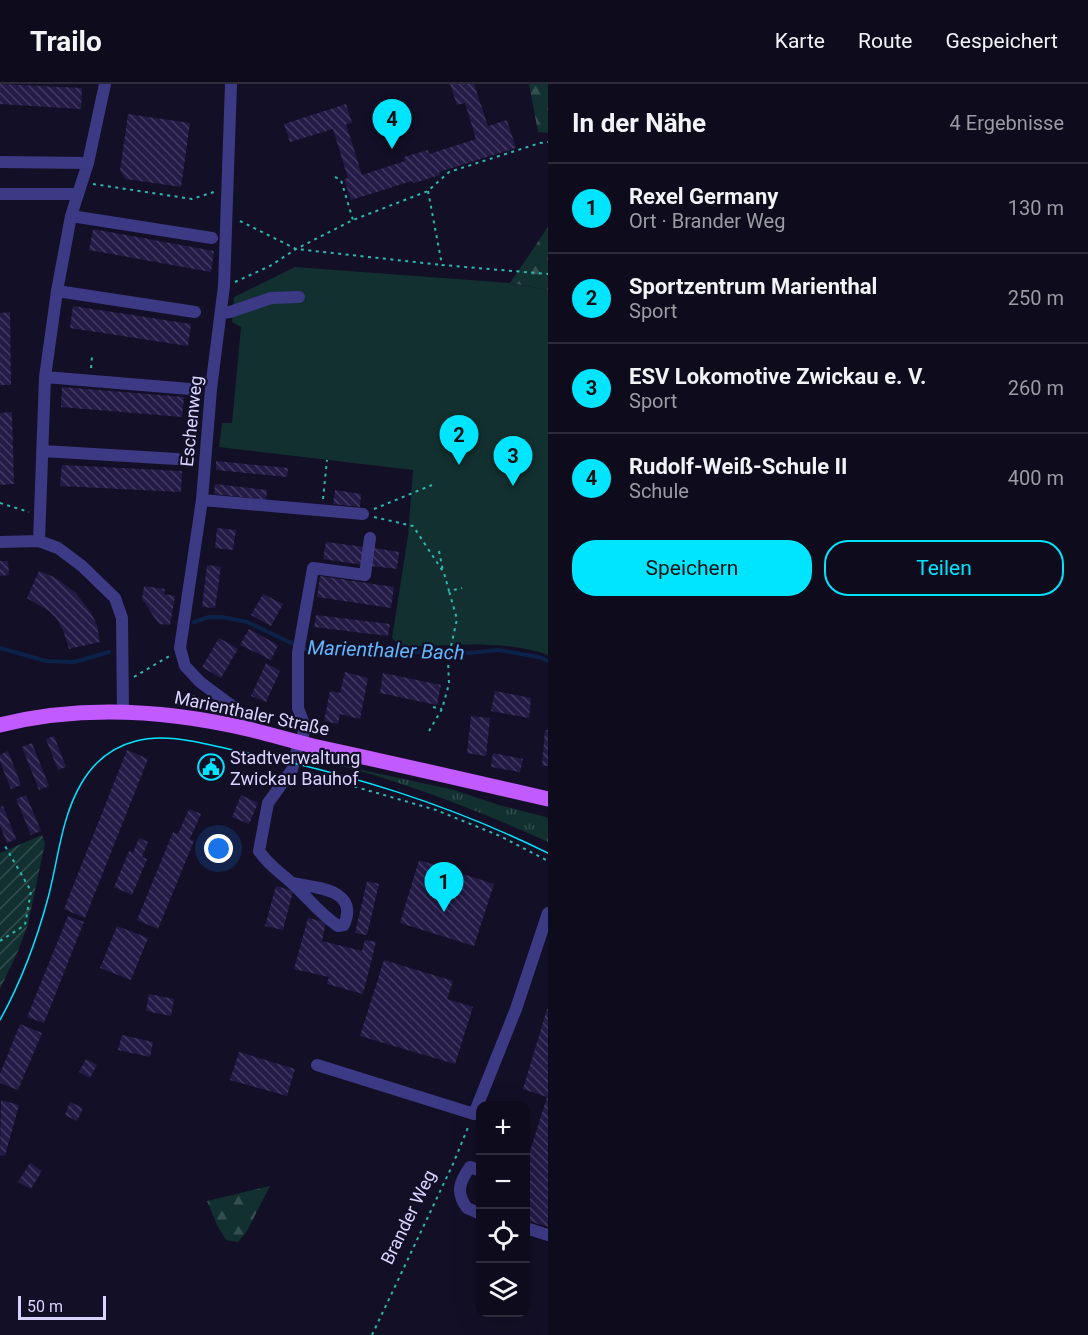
<!DOCTYPE html>
<html lang="de">
<meta charset="utf-8">
<style>
body{margin:0;font-family:Roboto,sans-serif;background:#171425;color:#f1f3f6}
.controls{position:absolute;right:18px;bottom:18px;display:grid;overflow:hidden;border-radius:12px;box-shadow:0 6px 24px #0002}
.controls button{width:54px;height:54px;display:grid;place-items:center;padding:0;border:0;border-bottom:2px solid #2e2b3b;background:#0e0b1c;color:#f1f3f6;font:30px sans-serif}
.scale{position:absolute;left:18px;bottom:15px;width:88px;box-sizing:border-box;padding-left:6px;border:3px solid #d9d4ff;border-top:0;font-size:16px;line-height:21px;white-space:nowrap;color:#d9d4ff;-webkit-text-stroke:4px #130f26;paint-order:stroke}
.you{position:absolute;left:219px;top:765px;width:21px;height:21px;margin:-15px;border:4px solid #fff;border-radius:50%;background:#1a73e8;box-shadow:0 0 0 9px #1a73e833}
.badge{display:grid;place-items:center;width:39px;height:39px;border-radius:50%;background:#00e5ff;color:#111;font-size:20px;font-weight:700}
.pin{position:absolute;translate:-50% -50px;filter:drop-shadow(0 2px 3px #0008)}
.pin::after{content:'';position:absolute;top:32px;width:21px;height:18px;background:inherit;clip-path:polygon(0 0,100% 0,50% 100%)}
.list{margin:0;padding:0;list-style:none}
h2{display:flex;justify-content:space-between;align-items:center;height:78px;margin:0;padding:0 24px;font-size:26px}
h2 small{font-size:20px;font-weight:400;color:#9b9ba3}
.list li{display:grid;grid-template-columns:39px 1fr auto;gap:18px;align-items:center;box-sizing:border-box;height:90px;padding:0 24px;border-top:2px solid #2e2b3b}
.list b{display:block;font-size:22px;white-space:nowrap}
.list p{margin:0;font-size:20px;white-space:nowrap;color:#9b9ba3}
.list em{font-size:20px;font-style:normal;color:#9b9ba3}
.actions{display:flex;gap:12px;padding:18px 24px}
.actions a{flex:1;padding:14px 0;border:2px solid #00e5ff;border-radius:24px;text-align:center;font-size:21px;color:#00e5ff}
.actions .main{background:#00e5ff;color:#111}
.icon{flex:none;width:33px;height:33px;fill:none;stroke:currentColor;stroke-width:2;stroke-linecap:round;stroke-linejoin:round}
.map{position:relative;flex:none;width:548px;height:1251px;overflow:hidden}
header{display:flex;align-items:center;gap:36px;box-sizing:border-box;height:84px;padding:0 30px;background:#0e0b1c;border-bottom:2px solid #2e2b3b}
header strong{font-size:28px}
nav{display:flex;gap:33px;margin-inline-start:auto;font-size:21px}
main{display:flex}
aside{flex:1;background:#0e0b1c}
.map>svg:first-child{display:block}
.grass{fill:url(#grass-tufts)}
.forest{fill:url(#forest-firs)}
.garden{fill:url(#garden-furrows)}
.pitch{fill:#12302f}
.lines{fill:none;stroke-linecap:round;stroke-linejoin:round}
.stream{stroke:#0c2248;stroke-width:4}
.building{fill:url(#building-back-hatch)}
.path{stroke:#2fb8b0;stroke-width:2;stroke-dasharray:3 4.5;stroke-linecap:butt}
.minor{stroke:#3d3a85;stroke-width:12}
.major{stroke:#c25bff;stroke-width:15}
.tram{stroke:#00e5ff;stroke-width:1.5}
.labels{text-anchor:middle;dominant-baseline:central;stroke-width:4.5;stroke-linejoin:round;paint-order:stroke}
.street-label{font-size:18px;fill:#d9d4ff;stroke:#130f26}
.poi-label{font-size:18px;fill:#d9d4ff;stroke:#130f26;text-anchor:start}
.water-label{font-size:20px;font-style:italic;fill:#62b6ff;stroke:#130f26}
</style>
<header>
<strong>Trailo</strong>
<nav><a>Karte</a><a>Route</a><a>Gespeichert</a></nav>
</header>
<main>
<div class="map">
<svg width="548" height="1251" viewBox="0 0 548 1251">
<defs>
<pattern id="grass-tufts" width="24" height="20" patternUnits="userSpaceOnUse" patternTransform="scale(1.5)"><rect width="24" height="20" fill="#12302f"/><path d="M3 7l-1-3M5 7V3M7 7l1-3M15 17l-1-3M17 17v-4M19 17l1-3" fill="none" stroke="#344d4e"/></pattern>
<pattern id="forest-firs" width="22" height="20" patternUnits="userSpaceOnUse" patternTransform="scale(1.5)"><rect width="22" height="20" fill="#12302f"/><path d="M5 1l3.5 6h-7zM16 11l3.5 6h-7z" fill="#344d4e"/></pattern>
<pattern id="garden-furrows" width="10" height="10" patternUnits="userSpaceOnUse" patternTransform="scale(1.5)"><rect width="10" height="10" fill="#12302f"/><path d="M-1 1l2-2M0 10L10 0M9 11l2-2" fill="none" stroke="#344d4e"/></pattern>
<pattern id="building-back-hatch" width="6" height="6" patternUnits="userSpaceOnUse" patternTransform="scale(1.5)"><rect width="6" height="6" fill="#241b47"/><path d="M-1 5l2 2M0 0l6 6M5-1l2 2" fill="none" stroke="#433b63"/></pattern>
</defs>
<rect width="100%" height="100%" fill="#130f26"/>
<path class="grass" d="M335 680 454 706 499 721 542 732 548 734V758C477 726 410 700 335 680Z"/>
<path class="forest" d="M529 0H548V49L538 48Z
M548 143V206L510 199Z
M270 1102 247 1147 238 1158 226 1156 218 1143 207 1117Z"/>
<path class="garden" d="M42 751 45 759 28 840 18 867 0 905V769Z"/>
<path class="pitch" d="M295 183 510 199 548 206V571C501 555 450 562 401 563L392 554 408 452 413 386 219 363 222 339H232L241 243 232 238 234 213Z"/>
<g class="lines">
<path class="stream" d="M194 538 209 533H222L247 538 304 565 469 569 498 566 539 573 548 577
M0 564 46 577 74 578 109 568"/>
</g>
<path class="building" d="M0 0 82 4 81 25 0 20Z
M450 0H474L488 42 507 36 516 64 439 88 440 91 414 99 412 97 351 116 344 95 348 94 333 45 290 58 284 40 346 20 352 39 346 40 362 91 405 77 404 73 428 66 429 70 476 55 465 19 457 21Z
M128 30 190 39 181 103 126 95 120 87Z
M93 145 214 167 211 188 89 166Z
M73 222 191 240 188 262 70 244Z
M10 228 11 301H0V229Z
M62 303 184 313 182 333 61 323Z
M12 328 14 400 0 401V329Z
M216 377 288 384 287 393 216 386Z
M62 381 182 387 181 408 60 402Z
M215 400 267 406 266 416 214 410Z
M335 406 361 410 360 423 333 420Z
M217 444 236 446 233 466 215 464Z
M326 458 365 463 363 481 323 475Z
M374 464 399 468 397 485 371 482Z
M0 477H8L9 491 0 492Z
M207 481 221 483 215 524 202 523Z
M39 487 54 493 76 509 91 529 97 541 100 558 69 565 63 546 56 534 49 527 27 514Z
M320 492 394 503 391 524 317 513Z
M144 502 165 505 164 510 175 512 170 541 159 540 142 515Z
M263 510 283 520 271 542 251 531Z
M316 531 390 540 388 552 314 543Z
M249 545 278 561 271 576 240 561Z
M219 554 238 565 221 594 202 583Z
M266 579 280 587 266 618 251 612Z
M345 588 368 594 360 635 340 630 338 640 324 637 330 607 340 609Z
M383 589 441 601 437 621 380 609Z
M495 607 531 614 529 634 491 627Z
M471 632 490 634 486 672 467 669Z
M545 646H548V682H542Z
M54 652 66 683 58 686 46 655Z
M32 659 49 702 39 706 22 663Z
M127 666 148 675 85 834 64 825Z
M8 667 21 701 11 705 0 678V671Z
M493 669 523 675 520 688 491 683Z
M212 670 223 677 213 693 202 686Z
M26 711 41 747 31 751 16 715Z
M241 711 258 719 249 740 232 733Z
M3 722 16 755 7 759 0 742V723Z
M189 725 201 730 190 755 194 757 158 845 137 836 173 748 178 750Z
M139 754 148 758 142 773 147 775 132 811 114 803 129 767 133 769Z
M419 776 494 800 474 862 400 839Z
M367 797 379 800 367 851 355 849Z
M276 802 293 807 283 846 265 842Z
M68 832 84 838 44 939 27 933Z
M308 834 326 838 322 857 362 867 365 856 376 858 363 910 327 900 329 893 294 885Z
M117 842 148 854 131 896 100 884Z
M384 876 453 897 447 915 473 923 455 980 360 952Z
M149 910 174 915 171 932 146 927Z
M547 925H548V1143L526 1136V1080L547 1013 523 1005Z
M20 940 42 949 18 1006 0 999V990Z
M122 951 153 958 150 973 118 966Z
M239 968 295 985 287 1012 230 996Z
M86 975 97 981 90 994 79 988Z
M1 1016 19 1021 5 1072 0 1071Z
M70 1018 83 1024 77 1037 65 1031Z
M30 1079 42 1087 31 1105 18 1098Z"/>
<g class="lines">
<path class="path" d="M335 93 341 96 353 136
M93 100 192 115 217 107
M428 107 442 181 548 190
M240 137 296 165 442 181
M235 198 270 182 296 165 353 136 428 107 449 88 540 59 548 58
M91 284 92 272
M323 415 327 376
M0 419 29 428
M374 425 432 401
M374 433 413 442 444 489 449 507 462 504
M439 467 443 487
M134 593 171 571
M193 622 194 607
M433 623 442 625
M429 647 442 625 449 600 448 576 457 535 449 507
M304 688 436 726 500 752 548 777
M0 857 25 841 31 807 5 762
M372 1251 453 1080 469 1041"/>
<path class="minor" d="M231 0 224 202 211 305 202 416 180 564 185 582 200 598 247 633 252 646
M0 78 88 79
M0 110H78
M71 132 212 154
M57 207 195 228
M221 229 230 228 271 214 299 213
M45 293 190 305
M43 367 177 375
M202 416 363 430
M39 457 45 293 57 207 71 132 88 79 105 0
M0 458 39 457 58 464 82 482 115 514 122 534 123 627
M301 659 305 643 298 624V569L313 484 365 491 370 454
M292 799C317 804 359 805 344 841L338 842C320 830 308 814 293 800 280 788 268 781 259 767L268 719 292 686 299 658
M317 981 474 1030 516 925 548 829
M481 1087 470 1083C460 1097 455 1108 467 1124L481 1130
M526 1144 548 1151"/>
<path class="major" d="M0 641C84 620 168 626 252 646 272 651 293 657 313 662 392 679 470 697 548 715"/>
<path class="tram" d="M0 936C21 898 37 855 48 814 58 777 61 734 81 700 93 679 112 663 136 657 169 648 206 661 239 667 350 690 446 719 548 769"/>
</g>
<defs>
<g id="civic-ring" transform="scale(1.35)"><circle r="9.5" fill="#130f26" stroke="#00e5ff" stroke-width="1.5"/><path d="M-.6-6.5H3V-4.5H.6V-3L4-1V1h2V6H-6V1h2V-1L-.6-3ZM-1.2 2.5V6h2.4V2.5Z" fill="#00e5ff"/></g>
</defs>
<g fill-rule="evenodd">
<use href="#civic-ring" x="211" y="683"/>
</g>
<g class="labels">
<g class="street-label">
<text transform="translate(191 337) rotate(-84)">Eschenweg</text>
<text transform="translate(252 629) rotate(12)">Marienthaler Straße</text>
<text transform="translate(408 1133) rotate(-64)">Brander Weg</text>
</g>
<g class="poi-label">
<text x="230" y="673">Stadtverwaltung<tspan x="230" dy="21">Zwickau Bauhof</tspan></text>
</g>
<g class="water-label">
<text transform="translate(386 566) rotate(2)">Marienthaler Bach</text>
</g>
</g>
</svg>
<div class="controls">
<button>+</button>
<button>−</button>
<button><svg class="icon" aria-label="locate" viewBox="0 0 24 24"><circle cx="12" cy="12" r="6"/><path d="M12 2v4M12 18v4M2 12h4M18 12h4"/></svg></button>
<button><svg class="icon" aria-label="layers" viewBox="0 0 24 24"><path d="M12 4l9 5-9 5-9-5zM3 14l9 5 9-5"/></svg></button>
</div>
<div class="scale">50 m</div>
<div class="you"></div>
<div class="pin badge" style="left:444px;top:828px">1</div>
<div class="pin badge" style="left:459px;top:381px">2</div>
<div class="pin badge" style="left:513px;top:402px">3</div>
<div class="pin badge" style="left:392px;top:65px">4</div>
</div>
<aside>
<h2>In der Nähe<small>4 Ergebnisse</small></h2>
<ul class="list">
<li><span class="badge">1</span><div><b>Rexel Germany</b><p>Ort · Brander Weg</p></div><em>130 m</em></li>
<li><span class="badge">2</span><div><b>Sportzentrum Marienthal</b><p>Sport</p></div><em>250 m</em></li>
<li><span class="badge">3</span><div><b>ESV Lokomotive Zwickau e. V.</b><p>Sport</p></div><em>260 m</em></li>
<li><span class="badge">4</span><div><b>Rudolf-Weiß-Schule II</b><p>Schule</p></div><em>400 m</em></li>
</ul>
<div class="actions"><a class="main">Speichern</a><a>Teilen</a></div>
</aside>
</main>
